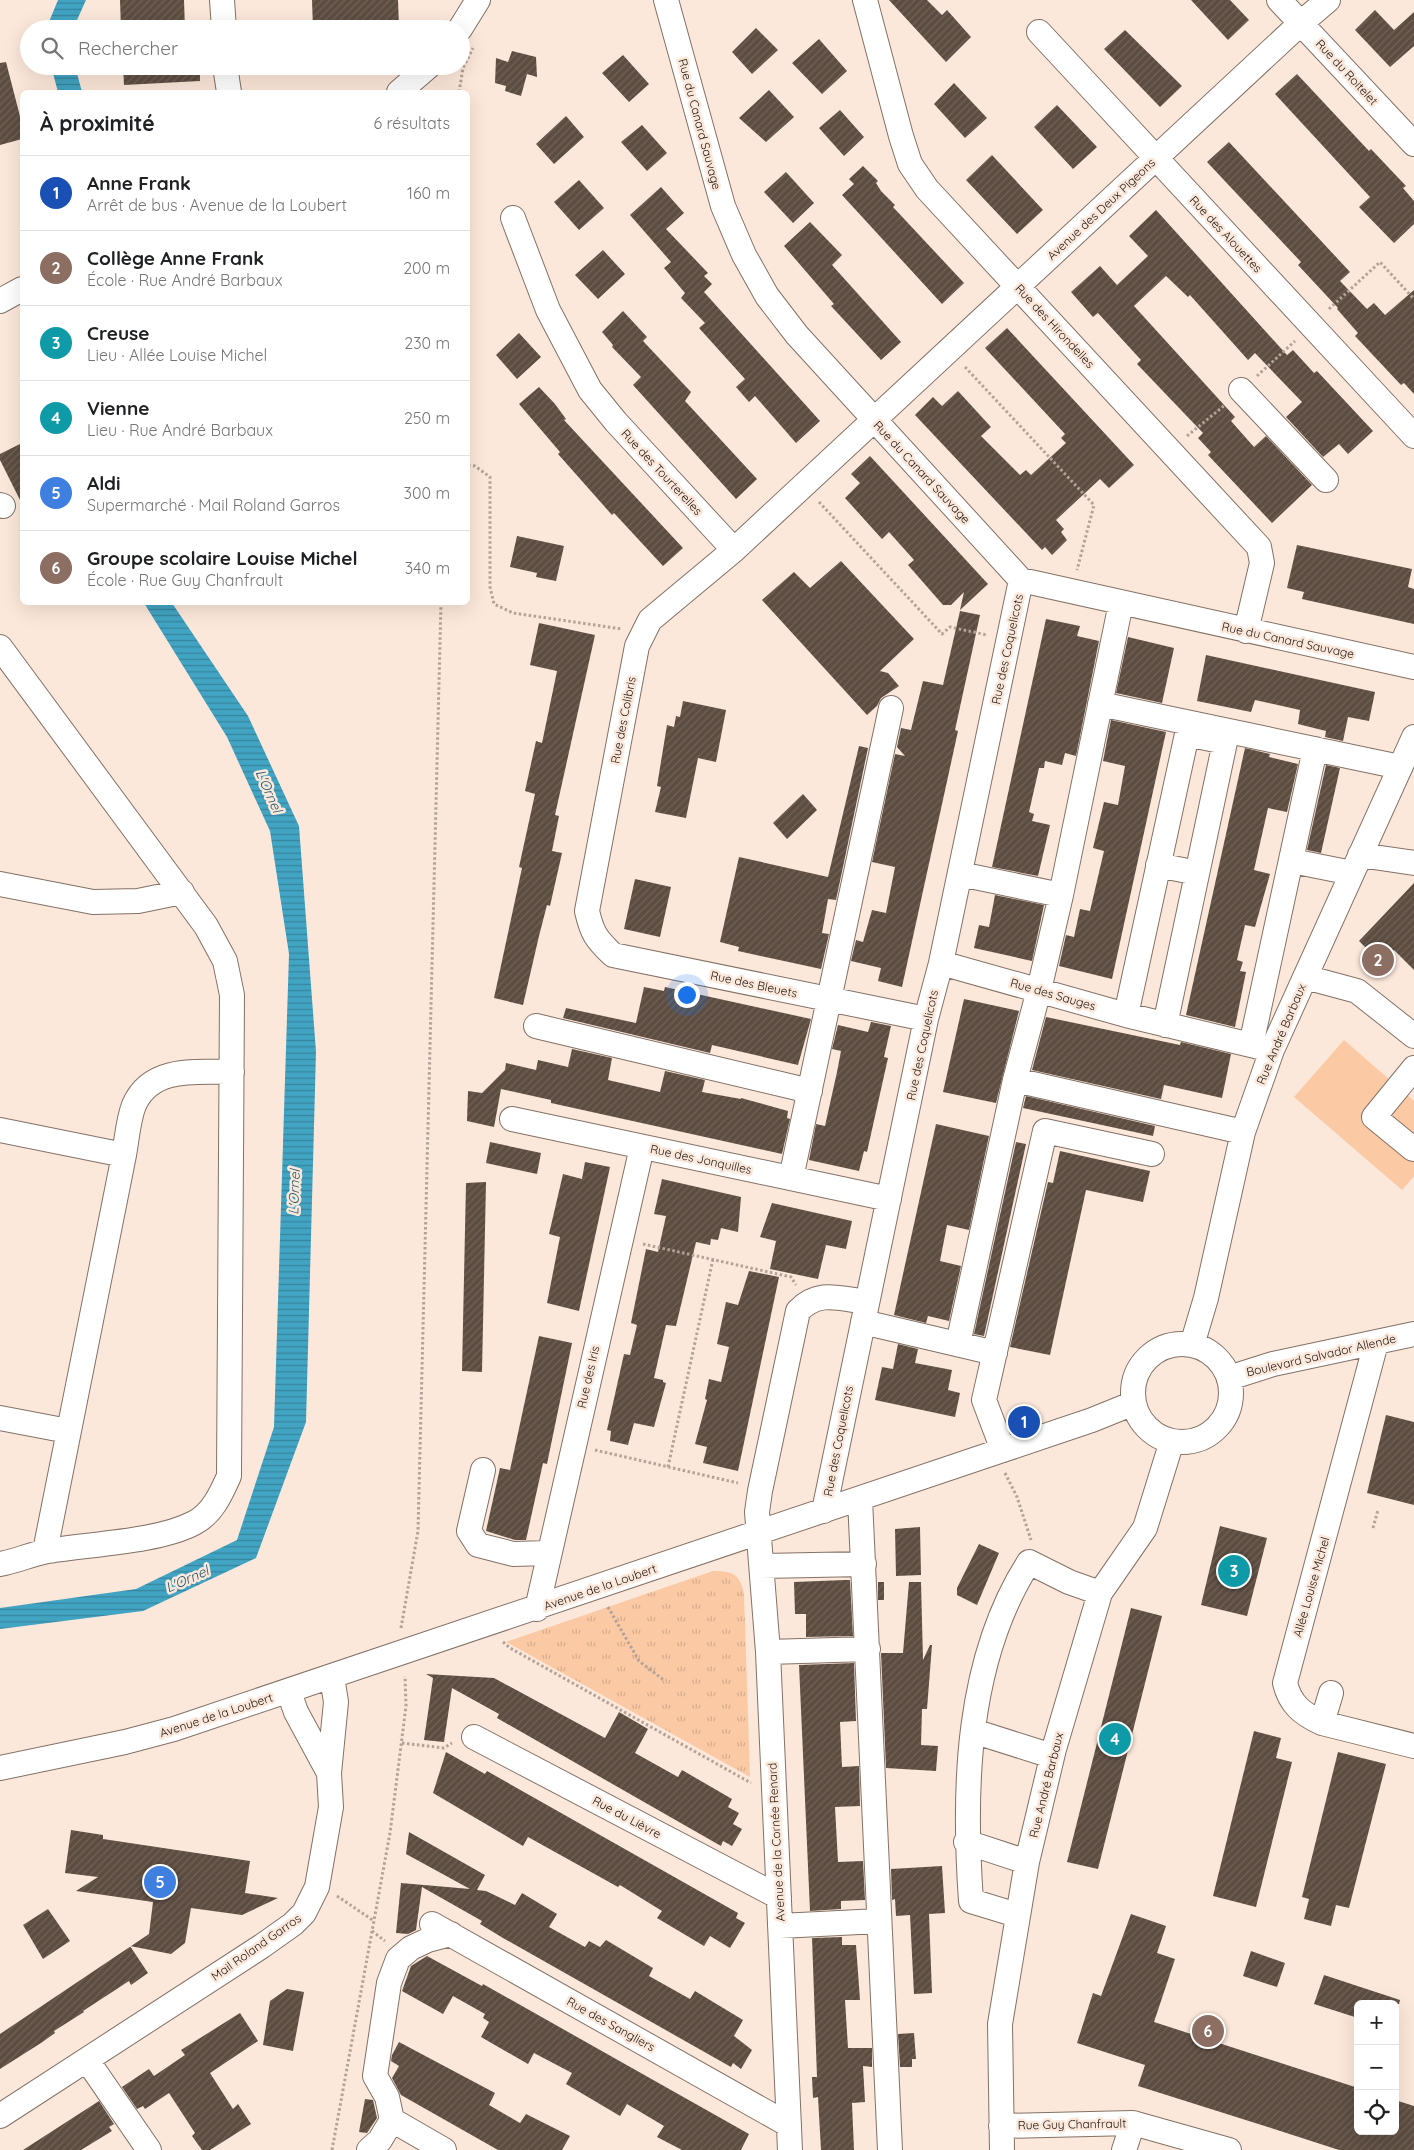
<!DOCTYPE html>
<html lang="fr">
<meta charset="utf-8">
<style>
body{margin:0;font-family:Quicksand,sans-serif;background:#f2f2f2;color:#202124}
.controls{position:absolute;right:15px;bottom:15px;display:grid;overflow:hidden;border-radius:8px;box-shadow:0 5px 20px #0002}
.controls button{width:45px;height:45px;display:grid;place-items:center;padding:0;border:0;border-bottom:1px solid #e0e0e0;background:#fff;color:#202124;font:25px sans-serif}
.you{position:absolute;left:686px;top:994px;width:18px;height:18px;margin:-12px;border:4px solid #fff;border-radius:50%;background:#1a73e8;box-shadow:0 0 0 8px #1a73e833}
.badge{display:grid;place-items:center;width:32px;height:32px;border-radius:50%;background:#2e6e83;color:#fff;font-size:16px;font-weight:700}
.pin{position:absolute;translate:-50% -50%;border:2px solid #fff;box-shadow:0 1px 5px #0006}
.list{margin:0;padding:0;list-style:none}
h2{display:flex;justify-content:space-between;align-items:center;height:65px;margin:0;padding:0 20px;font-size:21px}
h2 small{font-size:16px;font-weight:400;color:#757577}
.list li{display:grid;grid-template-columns:32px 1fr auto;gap:15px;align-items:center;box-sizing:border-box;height:75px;padding:0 20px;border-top:1px solid #e0e0e0}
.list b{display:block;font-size:19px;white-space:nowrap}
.list p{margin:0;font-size:16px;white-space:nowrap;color:#757577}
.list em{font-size:16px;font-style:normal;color:#757577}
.icon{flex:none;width:28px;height:28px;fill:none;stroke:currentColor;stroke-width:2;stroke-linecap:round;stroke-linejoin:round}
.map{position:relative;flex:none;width:1414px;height:2150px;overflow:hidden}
.search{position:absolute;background:#fff;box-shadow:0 5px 20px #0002;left:20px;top:20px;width:450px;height:55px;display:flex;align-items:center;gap:12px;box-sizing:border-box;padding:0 18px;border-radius:28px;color:#757577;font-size:19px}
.panel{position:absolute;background:#fff;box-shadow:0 5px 20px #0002;left:20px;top:90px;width:450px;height:515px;border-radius:8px}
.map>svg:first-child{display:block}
.grass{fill:url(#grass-tufts)}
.garden{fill:#fbc9a4}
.water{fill:url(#water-rules)}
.building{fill:url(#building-hatch)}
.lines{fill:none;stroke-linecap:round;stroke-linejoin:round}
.minor-casing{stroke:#837165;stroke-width:26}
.path{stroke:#b2a297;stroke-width:3;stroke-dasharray:2.5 2.5;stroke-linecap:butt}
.minor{stroke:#fff;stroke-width:24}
.labels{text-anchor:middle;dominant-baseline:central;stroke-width:5;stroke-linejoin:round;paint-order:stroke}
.street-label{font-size:12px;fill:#1a140f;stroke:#fce8da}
.water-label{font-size:14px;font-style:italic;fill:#255a6b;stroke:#fce8da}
</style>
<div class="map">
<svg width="1414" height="2150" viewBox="0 0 1414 2150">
<defs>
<pattern id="grass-tufts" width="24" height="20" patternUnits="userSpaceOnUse" patternTransform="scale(1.25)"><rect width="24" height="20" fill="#fbc9a4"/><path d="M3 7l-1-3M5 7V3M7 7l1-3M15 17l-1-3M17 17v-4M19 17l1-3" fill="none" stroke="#d7ac8c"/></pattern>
<pattern id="water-rules" width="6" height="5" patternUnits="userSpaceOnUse" patternTransform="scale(1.25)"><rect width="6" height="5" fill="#42a4c3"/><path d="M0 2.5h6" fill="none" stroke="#36849d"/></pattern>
<pattern id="building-hatch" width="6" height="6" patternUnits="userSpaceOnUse" patternTransform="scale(1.25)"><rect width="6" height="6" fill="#5d4d41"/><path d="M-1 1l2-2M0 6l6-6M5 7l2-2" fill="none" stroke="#706259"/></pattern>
</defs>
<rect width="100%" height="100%" fill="#fce8da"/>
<path class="grass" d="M713 1571C732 1571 739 1573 744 1593L750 1777 506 1642Z"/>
<path class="garden" d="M1344 1040 1414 1101V1176L1402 1190 1294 1097Z"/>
<path class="water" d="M58 0H86L73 29H46Z
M51 66H75L82 92H58Z
M144 603H172L248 716 299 826 316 1052 306 1422 256 1558 143 1611 0 1629V1608L136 1589 237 1540 274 1427 289 954 270 831 227 737Z"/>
<path class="building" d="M120 0H184L185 29H121Z
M312 0H398L399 27 313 29Z
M889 0H927L942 15 947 10 971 37 946 62Z
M1191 0H1230L1249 20 1228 40Z
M1375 10 1394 30 1414 12V46L1390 67 1355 30Z
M756 28 778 50 752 74 732 52Z
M1125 30 1182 86 1160 107 1104 49Z
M819 39 847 71 822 94 792 63Z
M512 51 536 57 537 77 527 74 521 96 505 91 506 86 495 83 496 58 508 62Z
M623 55 649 84 629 102 602 73Z
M6 62 22 124V139L0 145V63Z
M123 66H200V81L124 85Z
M1297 74 1369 151 1371 149 1406 186 1403 188 1414 201V224L1394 243 1359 207 1370 197 1275 94Z
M954 83 987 118 965 138 934 104Z
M769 90 794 117 766 142 739 118Z
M1057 105 1097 147 1073 169 1034 127Z
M840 110 864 137 844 156 819 128Z
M566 116 584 137 554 164 536 144Z
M642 125 667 153 647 171 621 142Z
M1229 142 1350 272 1340 281 1367 309 1374 303 1385 315 1414 290V394L1404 383 1401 385 1355 336 1358 333 1337 309 1338 308 1298 265 1301 262 1207 162Z
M992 155 1043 210 1017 234 966 180Z
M863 166 878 181 876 183 881 191 895 205 893 207 964 283 942 304 842 195 854 184 849 179Z
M786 172 814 203 793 223 764 192Z
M579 180 604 208 579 230 554 202Z
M661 187 684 213 666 229 708 273 704 276 712 284 704 292 820 421 796 443 755 396 749 402 736 387 745 379 699 328 705 323 681 298 685 293 664 268 671 262 630 215Z
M1156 210 1287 355 1293 350 1314 373 1317 371 1373 431 1348 454 1339 444 1323 457 1286 417 1302 402 1255 353 1248 360 1190 295 1188 297 1166 276 1134 306 1235 417 1231 421 1254 447 1266 436 1312 485 1272 523 1208 455 1211 452 1198 438 1203 433 1137 364 1141 360 1098 313 1093 317 1071 292 1100 266 1117 285 1148 256 1129 236Z
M810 222 842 255 832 265 901 342 881 360 831 306 834 304 784 246Z
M603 250 625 274 598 299 575 275Z
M623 311 647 337 643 341 691 392 685 401 757 479 736 499 633 385 641 377 612 347 613 345 602 332Z
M1007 328 1134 465 1109 488 1100 479 1056 520 1064 529 1061 532 1067 540 1052 555 1045 547 1042 550 915 415 933 397 942 406 958 391 991 427 981 436 1020 475 1026 470 1031 475 1066 443 1061 438 1065 434 985 348Z
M519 333 541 357 517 379 496 355Z
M539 387 555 404 566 419 564 420 683 548 663 566 614 513 612 515 558 454 560 452 519 404Z
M22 443V504L0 460V454Z
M870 456 988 584 960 610 964 592 951 605H943L908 565 914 560 889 532 882 539 845 498 860 483 851 474Z
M517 536 564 546 556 581 536 577 537 573 510 567Z
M1297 545 1412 569 1408 587 1414 589V624L1302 599 1304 592 1287 588Z
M841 561 914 639 880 671 888 673 899 686 881 698 877 706 867 715 762 600 794 572 810 588Z
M960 611 980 615 955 730 958 731 902 987 878 981 881 968 851 961 856 940 863 942 872 910 886 913 895 867 872 862 895 754 905 756 897 747 901 728 911 730 923 681 943 685Z
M1046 619 1080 626 1077 636 1099 641 1076 756 1065 753 1062 765 1045 761 1044 768H1039L1029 812 1034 814 1032 821 1050 825 1038 876 992 867Z
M539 623 595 635 555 815 559 816 552 851 562 853 550 906 547 905 539 936 523 1005 494 998 522 868 519 867 535 794 525 791 536 741 542 743 557 671 530 665Z
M1128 637 1174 648 1162 703 1116 693Z
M1206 655 1375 692 1369 721 1348 717 1343 741 1325 737 1326 731 1298 724 1300 710 1255 700 1251 712 1197 701Z
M683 701 726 710 716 762 698 758 686 818 655 812 661 787 657 786 667 725 674 727 676 716 680 717Z
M1111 720 1166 732 1112 979 1059 966 1066 935 1074 937 1080 909 1090 911 1104 851 1093 848 1104 802 1118 805 1125 766 1103 761Z
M859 746 868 748 836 900 828 899 822 933 829 934 821 969 738 951 739 947 720 942 739 857 828 877Z
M1245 748 1270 754 1269 757 1298 764 1287 812 1268 808 1254 870 1270 874 1255 927 1245 925 1237 960 1243 962 1240 971 1246 972 1235 1027 1186 1015Z
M1326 765 1340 768 1321 853 1307 850Z
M803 794 817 810 787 839 773 823Z
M635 879 671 887 660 937 624 929Z
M1414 883V970L1394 950 1381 963 1359 941Z
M995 895 1044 905 1032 961 974 948 979 925 989 927Z
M644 987 664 991 665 987 811 1019 798 1065 712 1045 710 1053 563 1018 566 1008 636 1023Z
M964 999 1019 1011 996 1103 943 1092Z
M1046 1017 1180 1045 1181 1042 1231 1054 1222 1098 1164 1085 1161 1099 1032 1070Z
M871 1022 891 1026 884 1057 888 1058 867 1152 864 1151 859 1171 809 1160 816 1124 825 1126 837 1072 841 1051 832 1049 838 1025 868 1032Z
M572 1049 612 1058 608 1080 660 1092 665 1071 705 1080 702 1092 741 1099V1098L788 1111 787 1118 790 1119 782 1154 551 1103V1100L501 1089 494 1127 467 1121 468 1091 482 1093 505 1070 506 1063 536 1070 538 1060 568 1067Z
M1026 1096 1155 1126 1153 1136 1023 1108Z
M936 1124 989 1136 969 1230 947 1225 940 1261 961 1266 949 1321 928 1316 926 1323 894 1315Z
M490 1142 541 1153 537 1174 486 1163Z
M1016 1142 1026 1144 984 1336 974 1334Z
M1060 1151 1150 1171 1143 1202 1086 1190 1050 1355 1010 1347 1048 1182 1053 1183Z
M585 1162 610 1167 579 1311 547 1303 560 1237 549 1234 563 1174 582 1179Z
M662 1179 741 1197 738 1232 721 1228 718 1240 711 1239 710 1245 696 1242 676 1326 666 1325 654 1378 663 1380V1382L666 1383 654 1427 634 1423 628 1445 610 1441 611 1431 607 1430 624 1354 630 1355 637 1325 631 1323 646 1249 658 1252 666 1216 654 1214Z
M486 1182 482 1372 462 1371 466 1183Z
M772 1203 852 1221 846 1249 826 1245 818 1279 770 1269 776 1241 760 1237Z
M749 1271 779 1277 738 1471 703 1463 707 1447 695 1444 707 1400 705 1399 709 1379 721 1382 729 1347 717 1344 726 1302 738 1305Z
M539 1336 572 1343 547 1464 543 1463 526 1540H515L486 1531 500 1468 510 1470Z
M898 1344 918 1349 915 1363 952 1370 948 1390 960 1393 955 1417 875 1400 882 1367 893 1369Z
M1386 1415 1414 1422V1505L1367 1493Z
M1220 1526 1267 1538 1247 1616 1201 1605Z
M920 1527 921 1575 896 1576 895 1529Z
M979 1544 999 1553 977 1605 957 1595V1588Z
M845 1580H850L853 1636 806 1637V1614H795L794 1582Z
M878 1582H884V1600H878Z
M909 1582H921L923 1660 930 1645H932L927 1709H922L921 1745 938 1746 936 1771 886 1768 881 1653H903Z
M1131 1608 1162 1616 1098 1869 1067 1862Z
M854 1663 856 1721 840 1722 842 1767 859 1766 860 1806 835 1807 838 1862 863 1861 865 1900 841 1901V1909L810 1911 799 1665Z
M426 1674 494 1678 605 1738 619 1712 648 1729 635 1753 678 1777 682 1770 732 1799 728 1807 739 1813 733 1824 742 1829 732 1846 723 1841 721 1846 497 1718 499 1714 452 1688 444 1742 424 1740 433 1678Z
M1254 1731 1281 1738 1276 1758 1292 1762 1256 1907 1213 1896Z
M446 1752 485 1774 487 1771 738 1913 736 1918 745 1923 730 1948 710 1936 704 1946 657 1918 662 1911 620 1885 618 1887 528 1837 523 1846 433 1793Z
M1338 1752 1386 1764 1349 1908 1336 1905 1331 1926 1304 1919 1309 1899 1302 1897Z
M71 1830 103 1835V1839L250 1861 245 1893 278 1898 242 1915 191 1908 185 1943 171 1954 130 1946 148 1973 131 1985 129 1981 83 2011 84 2012 54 2031 55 2033 41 2043 0 2069V2034L149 1934 153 1902 76 1891 98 1877 65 1873Z
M409 1832 485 1875 477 1890 486 1891 515 1905 522 1893 557 1914 549 1927 585 1947 589 1941 600 1947 606 1940 653 1968 649 1976 690 1999 695 1991 743 2020 734 2036 752 2050 741 2069 733 2063 731 2067 503 1938 480 1924 482 1921 422 1887 416 1930 408 1934 396 1933 401 1883 470 1889 406 1854Z
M942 1866 945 1913 929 1914 932 1993 914 1994 910 1915 896 1916 895 1899 892 1900 891 1869Z
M48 1909 70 1941 43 1959 23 1925Z
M1131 1914 1166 1926 1157 1953 1175 1959 1154 2022 1358 2088V2131H1395V2100L1414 2106V2150H1339L1271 2128 1138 2086 1145 2065 1077 2043 1093 1993 1101 1996Z
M842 1937V1945H856L860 2000H845L848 2048H872V2067L863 2066 865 2102 852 2103 854 2150H821L818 2097 813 2098 812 2077H817L812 1938Z
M1251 1951 1285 1963 1277 1987 1243 1976Z
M427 1956 482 1986 483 1984 749 2134 741 2150H682L657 2137 664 2126 627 2104 620 2116 566 2084 572 2073 534 2053 528 2064 481 2037 489 2022 483 2018 485 2014 453 1996 443 2014 402 1991 411 1966Z
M1324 1975 1400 2000 1399 2004H1358V2018L1314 2004Z
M287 1989 304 1992 293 2051 263 2045 270 2001Z
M240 2013 258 2041 210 2073 233 2109 238 2104 251 2124 210 2150H202L192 2136 195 2133 169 2093 145 2109 143 2106 137 2109 122 2087 149 2069 154 2076 185 2055 181 2050Z
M914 2033 916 2059H912V2067H900L898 2034Z
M399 2042 495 2093 489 2105 520 2123 526 2114 570 2136 562 2150H498L401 2095 392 2078 399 2066 391 2061 392 2055Z
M365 2099 373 2100 377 2118 367 2133 359 2132Z
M99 2101 114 2124 109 2127 112 2131 81 2150H23Z"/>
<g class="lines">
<g class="minor-casing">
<path id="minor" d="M222 0 224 29
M666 0 723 206 744 255 767 296 797 335 1021 580 1414 667
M865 0 901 136 910 164 927 189 1259 547 1262 563 1246 631
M1279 0 1414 144
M460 29 478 0
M1039 32 1414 436
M225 66 229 92
M399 92 429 66
M513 218 548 310 590 390 616 422 734 550 1301 23 1328 0
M0 301 22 289
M1241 390 1326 480
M0 505 3 506
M734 550 650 620 637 646 587 911C592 933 596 939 613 955L926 1019
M0 647 206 926 225 961 232 995 229 1476C221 1494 212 1514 194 1523 158 1542 89 1544 48 1551 31 1554 17 1561 0 1564
M1100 704 1400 767
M1360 855 1414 863
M1292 861 1352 873
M1158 865 1197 873
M960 874 1061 895
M0 884 93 902 138 901 182 892
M941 963 1126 1015 1272 1050
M1305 977 1357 991 1414 1036
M1126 1015 1187 734 1225 742 1165 1025
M536 1026 810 1091
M1251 1045 1315 749
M1015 1080 1243 1132
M512 1119 889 1199
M0 1130 124 1155 45 1551
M1413 1149 1374 1117 1414 1068
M124 1155C127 1139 128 1120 134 1105 151 1066 196 1072 232 1072
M791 1178 891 708
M863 1322 995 1353
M1376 1343 1285 1683C1290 1704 1302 1714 1322 1723L1414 1746
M958 1344 1015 1080 1039 990 1061 895 1121 603
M1133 1393a49 49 0 1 1 98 0a49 49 0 1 1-98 0Z
M1192 1345 1206 1298 1243 1132 1272 1050 1414 737
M1229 1378 1273 1364 1414 1334
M0 1418 68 1431
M1003 1450 984 1400 1045 1131 1152 1154
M483 1470 469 1531 478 1545 513 1554 549 1553
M860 1499 890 2150
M824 1511 926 1019 941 963 1021 580
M762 1566 864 1564
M537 1609 642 1147
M768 1652 868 1649
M289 1692 296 1712 329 1773
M1322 1723 1331 1693
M973 1731 1052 1756
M474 1737 779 1897
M0 1768 125 1742 174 1729 1003 1450 1092 1420 1134 1403
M966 1842 1027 1862
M1017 1915 971 1901C963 1789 966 1660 1029 1562L1069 1582 1100 1593
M432 1924 789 2125
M780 1926 879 1921
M87 2060 149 2150
M0 2116 262 1946 293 1924 304 1913 317 1887 331 1807 329 1773 336 1702 332 1677
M392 2120 444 2150
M1001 2126 1133 2123 1229 2150
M369 2150 380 2140 392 2120 387 2097 375 2076 389 1983 398 1959 411 1948 428 1940 451 1934
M790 2150 768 1652 757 1512 760 1491 798 1311C819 1289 840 1299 867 1302
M1002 2150 1000 2024 1027 1862 1054 1749 1100 1593 1145 1528 1172 1441
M1124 2150 1133 2123"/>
</g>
<path class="path" d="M459 92 463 68 473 48
M1329 309 1380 262 1414 299
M965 367 1094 505 1077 570
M1257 376 1295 341
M1187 436 1225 405
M468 465 475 466 490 477V587L494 604 513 613 622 629
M819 502 942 634 950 627 987 635
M643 1244 791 1277 796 1285
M595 1450 738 1483
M668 1467 713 1259
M1005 1473 1017 1497 1031 1540
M1373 1528 1378 1510
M608 1607 639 1661 665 1681
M401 1628 418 1531 441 602
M503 1642 510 1648 751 1783
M402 1743 444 1748 452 1743
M337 1896 374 1921
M372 1931 385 1941
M332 2150 390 1833 406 1706 405 1676"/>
<use href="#minor" class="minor"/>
</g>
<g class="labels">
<g class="street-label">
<text transform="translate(1347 72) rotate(47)">Rue du Roitelet</text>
<text transform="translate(700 124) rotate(75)">Rue du Canard Sauvage</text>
<text transform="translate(1101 209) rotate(-43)">Avenue des Deux Pigeons</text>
<text transform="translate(1226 234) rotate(47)">Rue des Alouettes</text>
<text transform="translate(1055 326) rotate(47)">Rue des Hirondelles</text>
<text transform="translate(662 472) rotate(47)">Rue des Tourterelles</text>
<text transform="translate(922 472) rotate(47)">Rue du Canard Sauvage</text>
<text transform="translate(1288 640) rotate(12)">Rue du Canard Sauvage</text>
<text transform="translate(1007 649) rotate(-78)">Rue des Coquelicots</text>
<text transform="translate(623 720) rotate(-79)">Rue des Colibris</text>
<text transform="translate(754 984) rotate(12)">Rue des Bleuets</text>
<text transform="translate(1053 994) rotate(16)">Rue des Sauges</text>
<text transform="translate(1281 1034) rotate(-67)">Rue André Barbaux</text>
<text transform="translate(922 1045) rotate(-78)">Rue des Coquelicots</text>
<text transform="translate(701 1159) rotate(12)">Rue des Jonquilles</text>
<text transform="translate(1321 1355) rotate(-13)">Boulevard Salvador Allende</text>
<text transform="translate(588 1377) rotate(-77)">Rue des Iris</text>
<text transform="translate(838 1441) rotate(-79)">Rue des Coquelicots</text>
<text transform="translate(600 1587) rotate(-19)">Avenue de la Loubert</text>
<text transform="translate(1311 1587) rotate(-74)">Allée Louise Michel</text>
<text transform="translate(216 1715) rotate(-18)">Avenue de la Loubert</text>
<text transform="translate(1046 1785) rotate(-76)">Rue André Barbaux</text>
<text transform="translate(627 1817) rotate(28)">Rue du Lièvre</text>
<text transform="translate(776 1842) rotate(-93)">Avenue de la Cornée Renard</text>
<text transform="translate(256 1947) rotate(-35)">Mail Roland Garros</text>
<text transform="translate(611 2024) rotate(29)">Rue des Sangliers</text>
<text transform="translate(1072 2124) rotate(-1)">Rue Guy Chanfrault</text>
</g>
<g class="water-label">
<text transform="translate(269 791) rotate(66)">L'Ornel</text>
<text transform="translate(294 1192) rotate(-88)">L'Ornel</text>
<text transform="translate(187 1579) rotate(-24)">L'Ornel</text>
</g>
</g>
</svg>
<div class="controls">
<button>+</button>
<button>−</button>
<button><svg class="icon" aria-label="locate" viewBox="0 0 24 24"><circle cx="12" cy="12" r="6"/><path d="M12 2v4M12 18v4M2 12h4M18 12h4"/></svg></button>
</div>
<div class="you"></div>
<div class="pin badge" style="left:1024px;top:1422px;background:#1a4fb4">1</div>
<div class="pin badge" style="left:1378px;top:960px;background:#8d6e63">2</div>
<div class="pin badge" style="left:1234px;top:1571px;background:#0f9aa8">3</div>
<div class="pin badge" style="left:1115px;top:1739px;background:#0f9aa8">4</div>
<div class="pin badge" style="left:160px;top:1882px;background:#3f7fe0">5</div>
<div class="pin badge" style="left:1208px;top:2031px;background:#8d6e63">6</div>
<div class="search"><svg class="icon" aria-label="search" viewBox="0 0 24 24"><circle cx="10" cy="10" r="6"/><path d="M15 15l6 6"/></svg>Rechercher</div>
<section class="panel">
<h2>À proximité<small>6 résultats</small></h2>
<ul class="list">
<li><span class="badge" style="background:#1a4fb4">1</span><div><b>Anne Frank</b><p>Arrêt de bus · Avenue de la Loubert</p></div><em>160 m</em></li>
<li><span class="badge" style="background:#8d6e63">2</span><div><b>Collège Anne Frank</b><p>École · Rue André Barbaux</p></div><em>200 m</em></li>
<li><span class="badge" style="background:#0f9aa8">3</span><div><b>Creuse</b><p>Lieu · Allée Louise Michel</p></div><em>230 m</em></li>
<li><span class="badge" style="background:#0f9aa8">4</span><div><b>Vienne</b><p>Lieu · Rue André Barbaux</p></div><em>250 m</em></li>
<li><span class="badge" style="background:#3f7fe0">5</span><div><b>Aldi</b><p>Supermarché · Mail Roland Garros</p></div><em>300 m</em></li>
<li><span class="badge" style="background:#8d6e63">6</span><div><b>Groupe scolaire Louise Michel</b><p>École · Rue Guy Chanfrault</p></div><em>340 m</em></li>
</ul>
</section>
</div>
